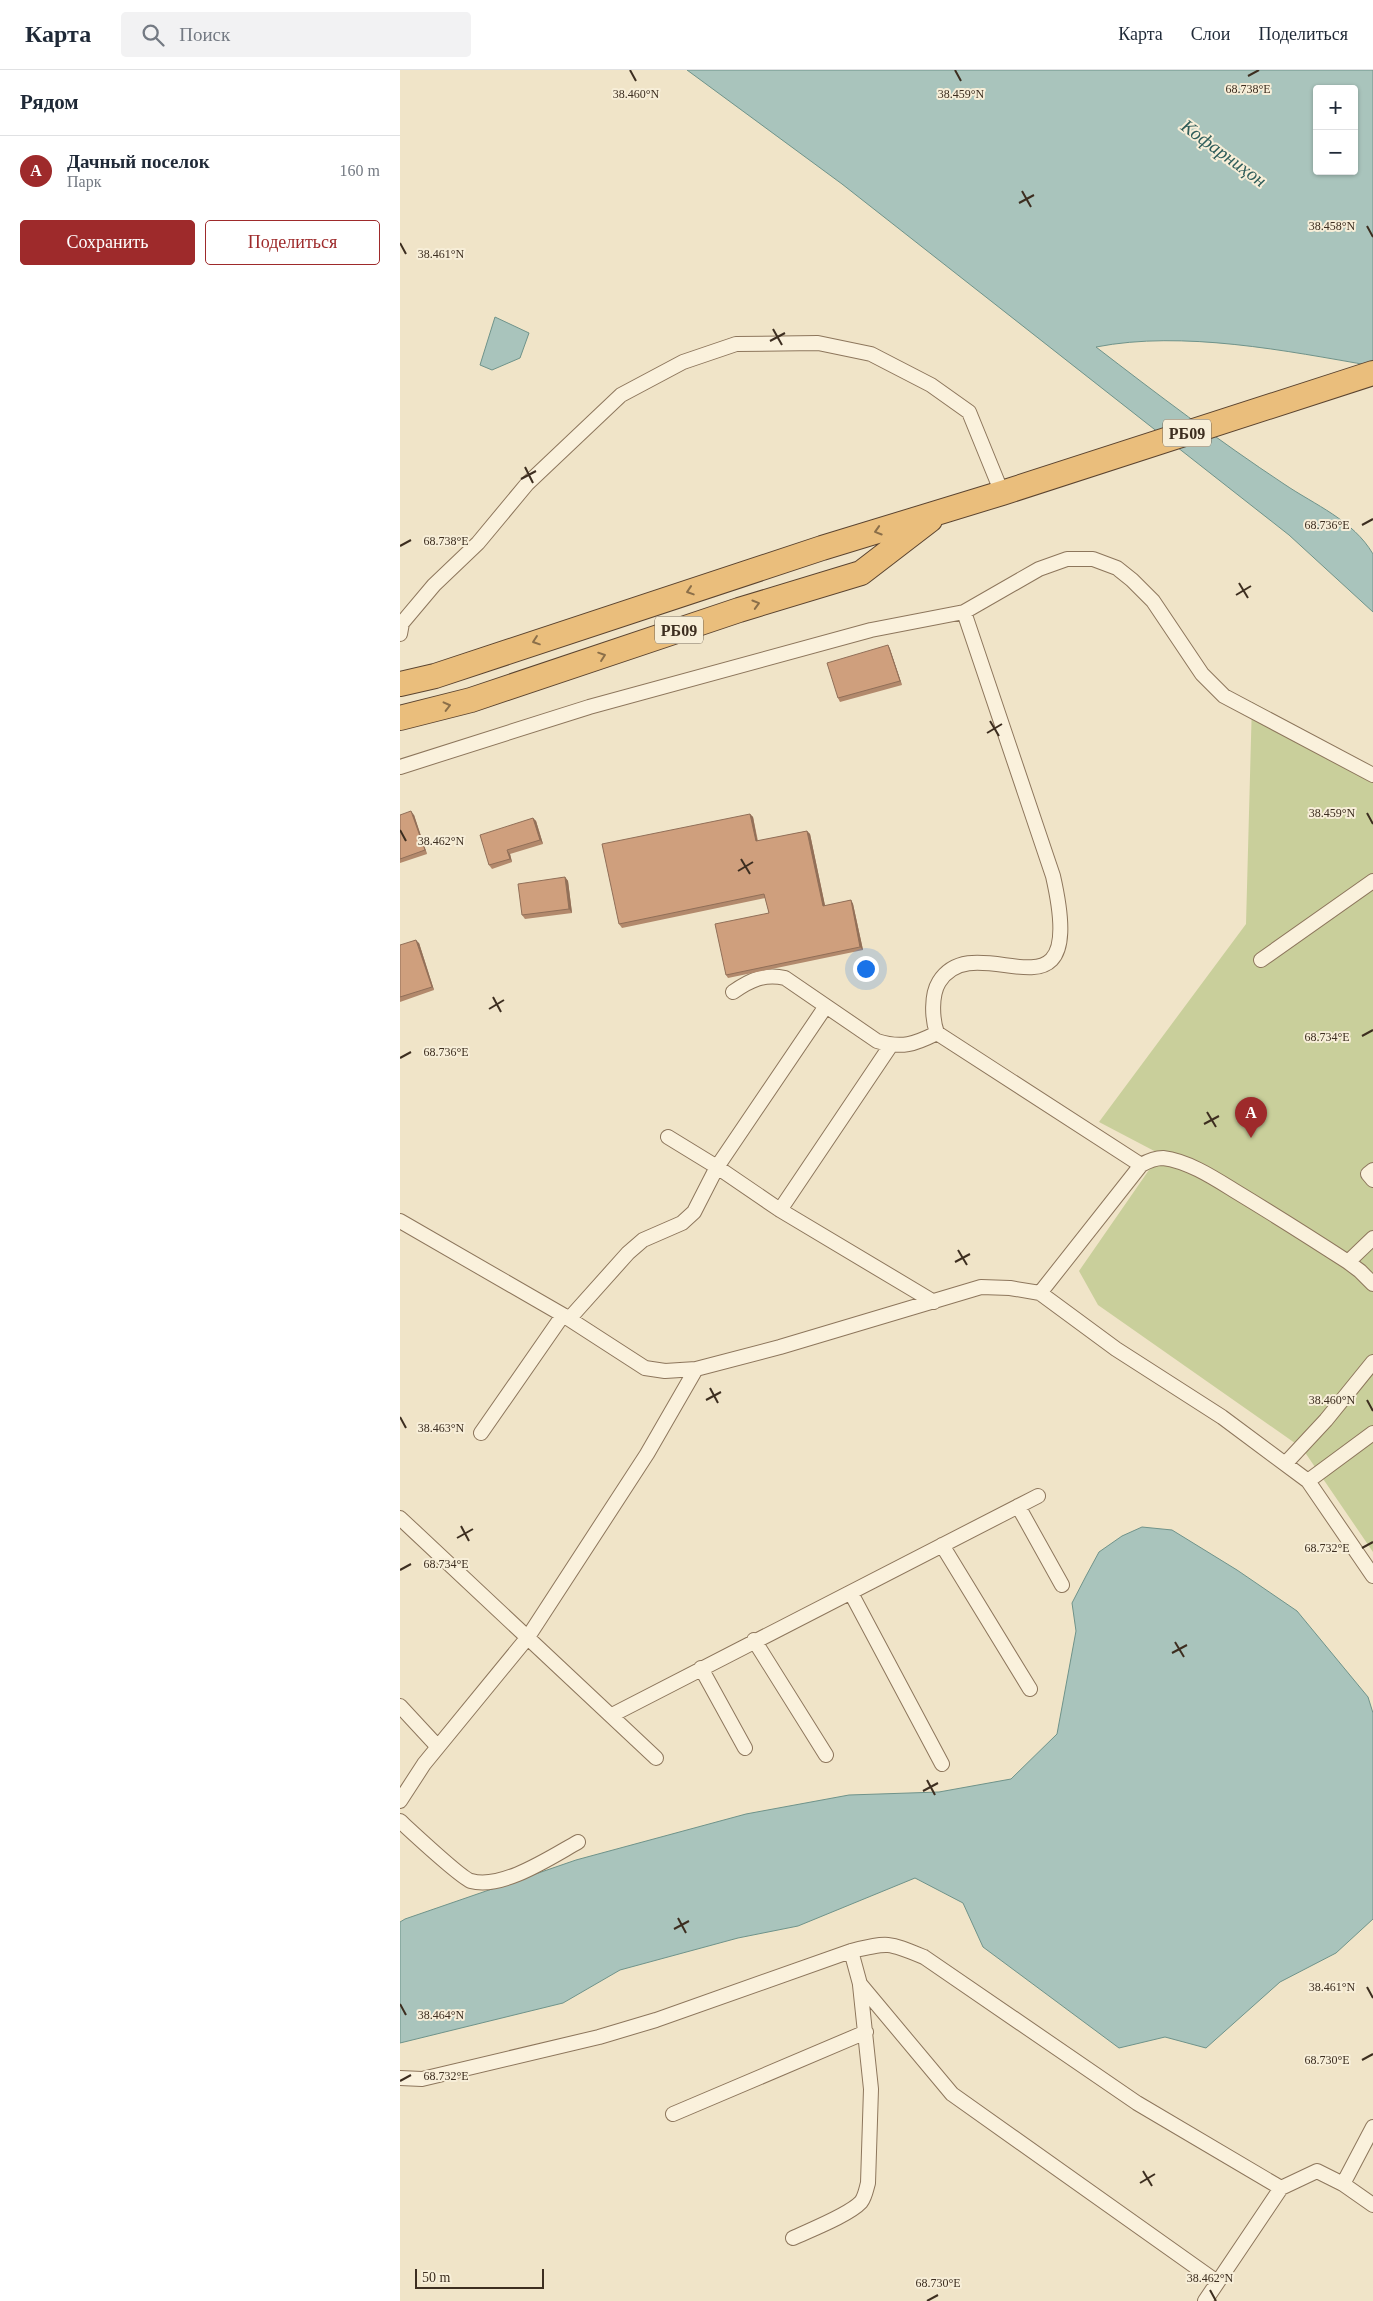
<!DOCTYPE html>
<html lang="ru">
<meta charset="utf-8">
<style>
body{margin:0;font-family:Georgia,serif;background:#f2f2f3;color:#1f2937}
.controls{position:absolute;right:15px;top:15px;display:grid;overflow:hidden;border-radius:5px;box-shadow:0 1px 4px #0004}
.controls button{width:45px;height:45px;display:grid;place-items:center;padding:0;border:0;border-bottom:1px solid #e0e1e3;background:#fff;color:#1f2937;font:25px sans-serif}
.scale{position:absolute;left:15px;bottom:12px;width:129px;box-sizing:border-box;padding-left:5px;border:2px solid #3d2e20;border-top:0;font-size:14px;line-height:18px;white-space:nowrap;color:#3d2e20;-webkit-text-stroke:4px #f7eed8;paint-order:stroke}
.you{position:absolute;left:465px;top:898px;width:18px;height:18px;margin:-12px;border:4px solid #fff;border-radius:50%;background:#1a73e8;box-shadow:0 0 0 8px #1a73e833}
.badge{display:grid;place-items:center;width:32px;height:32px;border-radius:50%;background:#9e2a2b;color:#fff;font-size:16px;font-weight:700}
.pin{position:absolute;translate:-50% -41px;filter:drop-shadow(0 1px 2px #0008)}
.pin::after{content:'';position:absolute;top:26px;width:18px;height:15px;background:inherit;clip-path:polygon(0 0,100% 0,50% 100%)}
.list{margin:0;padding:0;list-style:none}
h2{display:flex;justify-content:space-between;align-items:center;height:65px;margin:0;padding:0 20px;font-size:21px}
h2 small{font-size:16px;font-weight:400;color:#747a83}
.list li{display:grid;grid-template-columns:32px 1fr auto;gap:15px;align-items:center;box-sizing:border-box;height:70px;padding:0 20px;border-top:1px solid #e0e1e3}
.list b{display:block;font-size:19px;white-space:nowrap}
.list p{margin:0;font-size:16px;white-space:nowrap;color:#747a83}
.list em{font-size:16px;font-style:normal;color:#747a83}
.actions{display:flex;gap:10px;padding:15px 20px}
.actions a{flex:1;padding:11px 0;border:1px solid #9e2a2b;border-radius:5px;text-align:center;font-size:18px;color:#9e2a2b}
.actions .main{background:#9e2a2b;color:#fff}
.icon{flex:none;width:28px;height:28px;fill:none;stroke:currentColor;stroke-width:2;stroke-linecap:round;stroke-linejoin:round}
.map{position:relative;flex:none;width:973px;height:2231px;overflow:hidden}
header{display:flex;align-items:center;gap:30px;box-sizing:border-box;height:70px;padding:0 25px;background:#fff;border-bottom:1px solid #e0e1e3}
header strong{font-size:24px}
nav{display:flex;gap:28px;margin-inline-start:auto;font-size:18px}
.search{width:350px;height:45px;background:#f2f2f3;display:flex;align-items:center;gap:12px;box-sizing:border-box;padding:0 18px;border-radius:5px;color:#747a83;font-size:19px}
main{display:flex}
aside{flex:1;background:#fff}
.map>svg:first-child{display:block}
.green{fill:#c9cf9b}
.water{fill:#a9c4bc;stroke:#6f938a;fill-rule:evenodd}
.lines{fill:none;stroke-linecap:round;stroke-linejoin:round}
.minor-casing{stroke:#8d765c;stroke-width:16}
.trunk-casing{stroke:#5b4430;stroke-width:26}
.minor{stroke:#faf1dc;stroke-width:14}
.trunk{stroke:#eabe7c;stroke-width:24}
.wall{fill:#b2896c}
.shaded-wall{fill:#916f58}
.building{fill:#cf9f7d;stroke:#916f58}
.oneway{stroke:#8b6f49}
.ticks{fill:none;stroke:#3d2e20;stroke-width:2}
.labels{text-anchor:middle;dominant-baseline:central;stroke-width:4;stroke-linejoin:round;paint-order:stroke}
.shield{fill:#f7eed8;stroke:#756857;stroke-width:1}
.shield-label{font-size:16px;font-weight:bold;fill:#3d2e20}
.water-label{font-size:19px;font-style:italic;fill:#2f5d5a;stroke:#f7eed8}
.ticks-label{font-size:12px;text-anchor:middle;fill:#3d2e20;stroke:#f7eed8;stroke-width:4;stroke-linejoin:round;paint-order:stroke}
</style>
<header>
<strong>Карта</strong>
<div class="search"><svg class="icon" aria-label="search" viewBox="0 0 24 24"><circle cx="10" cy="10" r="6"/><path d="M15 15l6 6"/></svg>Поиск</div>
<nav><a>Карта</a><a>Слои</a><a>Поделиться</a></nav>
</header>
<main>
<aside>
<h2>Рядом<small></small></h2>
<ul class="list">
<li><span class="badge">A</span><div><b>Дачный поселок</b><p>Парк</p></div><em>160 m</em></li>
</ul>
<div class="actions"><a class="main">Сохранить</a><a>Поделиться</a></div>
</aside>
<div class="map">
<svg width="973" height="2231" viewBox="0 0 973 2231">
<rect width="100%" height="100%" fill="#f0e4c8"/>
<path class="green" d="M852 632 973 697V1482L902 1378 698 1235 679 1201 760 1084 699 1052 846 854Z"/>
<path class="water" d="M287 0H973V296C887 281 783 260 696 277 757 324 819 371 884 414 915 435 953 450 973 484V542L889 465 442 114ZM917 19H954V101H917Z
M95 247 129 263 120 288 92 300 80 295Z
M742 1457 772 1460 837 1500 897 1541 968 1627 973 1643V1849L936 1883 880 1912 806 1978 765 1967 719 1978 583 1877 563 1833 515 1808 398 1856 338 1868 220 1900 163 1933 0 1973V1852L5 1849 176 1790 346 1744 449 1725 539 1722 611 1709 657 1664 676 1561 672 1533 686 1506 699 1482 722 1466Z"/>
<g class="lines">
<g class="minor-casing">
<path id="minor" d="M564 542 653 806C690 969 577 851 539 912 531 925 532 949 537 963L741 1095 640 1223
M0 564 2 553 34 515 78 473 127 414 221 325 283 292 336 274 418 273 471 284 531 315 569 342 602 423
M0 697 189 637 471 560 564 542 639 499 667 489H693L717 498 732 510 753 531 802 604 824 626 973 705
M861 890 973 811
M333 922C350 910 365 903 385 908L477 971C502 979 515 974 537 963
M268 1067 317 1097 380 1140 534 1232
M741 1095C748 1091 755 1088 763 1088 788 1091 814 1108 835 1121 873 1144 911 1168 948 1192L960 1201 973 1214
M973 1100 968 1104 973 1110
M380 1140 491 975
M0 1151 163 1245 245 1298 265 1301 296 1299 380 1277 581 1217 610 1218 640 1223 716 1279 822 1347 908 1411 973 1506
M948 1192 973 1168
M169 1249 228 1183 243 1170 282 1153 294 1142 317 1097 426 936
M81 1363 163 1245
M885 1394 926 1350 973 1292
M908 1411 973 1363
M618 1436 662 1515
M0 1448 256 1688
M542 1475 630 1619
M451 1523 542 1694
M354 1570 426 1685
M301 1598 345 1678
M0 1636 38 1677
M212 1645 638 1426
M0 1731 24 1694 128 1567 247 1384 296 1299
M0 1751C11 1761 61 1808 71 1811 102 1820 151 1787 178 1772
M451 1881 460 1914 552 2024 817 2212
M0 2008 22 2009 199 1967 256 1950 451 1881C489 1872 488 1872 524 1887L737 2033 881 2118 917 2101 943 2114 973 2135
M273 2044 466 1962
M943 2114 973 2057
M393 2168C410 2160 449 2145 461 2132 465 2127 466 2120 468 2113L471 2019 460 1915
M805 2231 881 2118"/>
</g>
<g class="trunk-casing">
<path id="trunk" d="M0 614 35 606 422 478 602 423 973 303
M0 648 71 630 339 540 461 503 530 450"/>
</g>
<use href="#minor" class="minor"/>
<use href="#trunk" class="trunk"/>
</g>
<path class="wall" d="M488 575 490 579 502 615 440 632 438 628Z
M350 744 353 747 358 771 407 761 410 764 425 836 451 830 453 834 463 880 328 908 326 905 369 843 365 828 222 858 219 854Z
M0 745H14L27 784 0 793Z
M133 748 136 751 143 774 110 784 112 792 92 799 89 795Z
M165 807 168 811 172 843 125 849 122 845Z
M19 873 34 920 0 932V875Z"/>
<path class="shaded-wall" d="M488 575 490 579 502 615 500 611Z
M11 741 14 745 27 784 25 780Z
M350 744 353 747 358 775 356 771Z
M133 748 136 751 143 774 140 770Z
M407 761 410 764 426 840 423 836Z
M107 780 110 784 112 792 110 789Z
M165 807 168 811 172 843 169 839Z
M451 830 453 834 463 880 460 877Z
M16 870 19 873 34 920 32 917Z"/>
<path class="building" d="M488 575 500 611 438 628 427 593Z
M11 741 25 780 0 789V745Z
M350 744 356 771 407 761 423 836 451 830 460 877 326 905 315 854 369 843 364 824 219 854 202 774Z
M133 748 140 770 107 780 110 789 89 795 80 765Z
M165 807 169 839 122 845 118 814Z
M16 870 32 917 0 927V875Z"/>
<defs><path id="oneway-chevron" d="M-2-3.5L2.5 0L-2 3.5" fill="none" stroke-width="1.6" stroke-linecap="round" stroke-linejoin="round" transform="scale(1.25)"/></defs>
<g class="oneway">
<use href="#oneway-chevron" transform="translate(478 461) rotate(163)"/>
<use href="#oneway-chevron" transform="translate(290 521) rotate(162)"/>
<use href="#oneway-chevron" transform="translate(356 534) rotate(-16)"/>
<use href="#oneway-chevron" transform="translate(136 571) rotate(161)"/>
<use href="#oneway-chevron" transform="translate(202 586) rotate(-19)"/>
<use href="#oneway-chevron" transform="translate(47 636) rotate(-14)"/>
</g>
<path class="ticks" d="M230 0 236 11M555 0 561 11M848 6 859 0M622 121 631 137M619 133 634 125M967 156 973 167M0 173 6 184M373 259 382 275M370 271 385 263M125 397 133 413M121 409 136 401M962 455 973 449M0 476 11 470M839 513 848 528M836 525 851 516M590 651 599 666M587 663 602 654M967 743 973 754M0 760 6 771M341 789 350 804M338 801 353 792M93 927 101 942M89 939 104 930M962 966 973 960M0 988 11 982M807 1042 816 1057M804 1054 819 1046M558 1180 567 1195M555 1192 570 1184M310 1318 318 1333M306 1330 321 1322M967 1330 973 1341M0 1347 6 1358M61 1456 69 1471M57 1468 73 1459M962 1478 973 1472M0 1500 11 1494M775 1572 784 1587M772 1583 787 1575M527 1710 535 1725M523 1721 538 1713M278 1848 286 1863M274 1859 289 1851M967 1917 973 1928M0 1934 6 1945M962 1990 973 1984M0 2011 11 2005M743 2101 752 2116M740 2113 755 2104M810 2220 816 2231M527 2231 538 2225"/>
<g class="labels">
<g class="shield">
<rect x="763" y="349.5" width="48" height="27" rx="4"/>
<rect x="255" y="546.5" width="48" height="27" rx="4"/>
</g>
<g class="shield-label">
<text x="787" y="363">РБ09</text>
<text x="279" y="560">РБ09</text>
</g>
<g class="water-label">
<text transform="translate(824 83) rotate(36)">Кофарниҳон</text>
</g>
</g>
<g class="ticks-label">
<text x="848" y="23">68.738°E</text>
<text x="236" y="28">38.460°N</text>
<text x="561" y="28">38.459°N</text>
<text x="932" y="160">38.458°N</text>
<text x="41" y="188">38.461°N</text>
<text x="927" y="459">68.736°E</text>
<text x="46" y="475">68.738°E</text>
<text x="932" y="747">38.459°N</text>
<text x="41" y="775">38.462°N</text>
<text x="927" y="971">68.734°E</text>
<text x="46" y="986">68.736°E</text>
<text x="932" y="1334">38.460°N</text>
<text x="41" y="1362">38.463°N</text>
<text x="927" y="1482">68.732°E</text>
<text x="46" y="1498">68.734°E</text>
<text x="932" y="1921">38.461°N</text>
<text x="41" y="1949">38.464°N</text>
<text x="927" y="1994">68.730°E</text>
<text x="46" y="2010">68.732°E</text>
<text x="810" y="2212">38.462°N</text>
<text x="538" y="2217">68.730°E</text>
</g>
</svg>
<div class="controls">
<button>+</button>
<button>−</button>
</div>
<div class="scale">50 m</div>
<div class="you"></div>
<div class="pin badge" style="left:851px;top:1068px">A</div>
</div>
</main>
